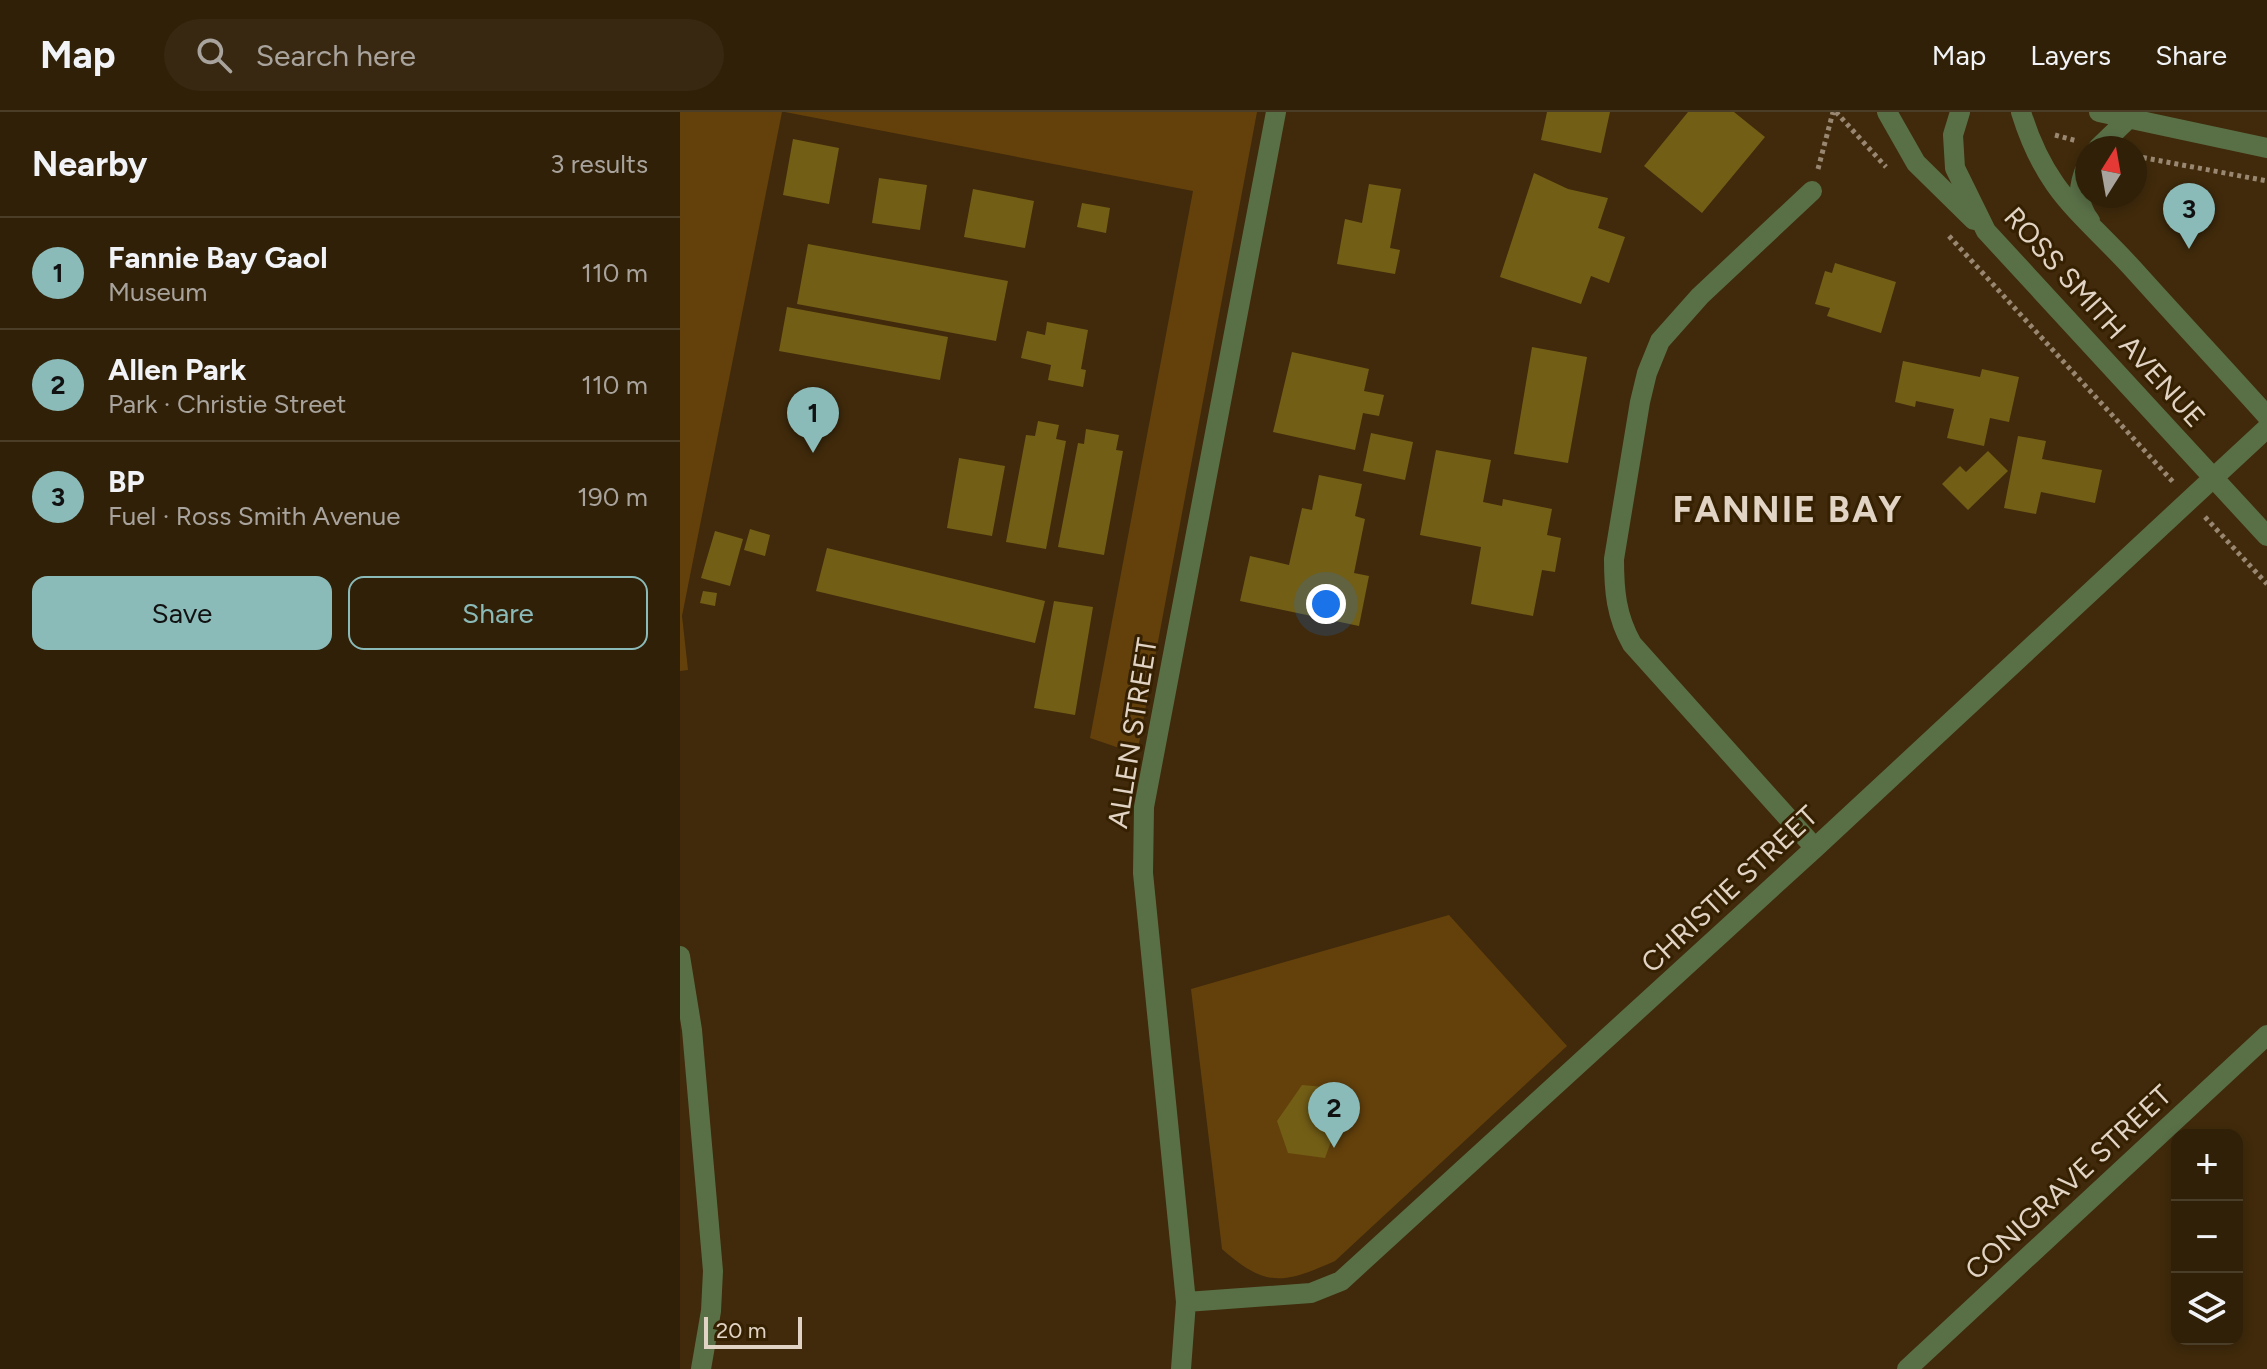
<!DOCTYPE html>
<meta charset="utf-8">
<style>
body{margin:0;font-family:Figtree,sans-serif;background:#382812;color:#f1f3f6}
.controls{position:absolute;right:24px;bottom:24px;display:grid;overflow:hidden;border-radius:16px;box-shadow:0 4px 12px #0003}
.controls button{width:72px;height:72px;display:grid;place-items:center;padding:0;border:0;border-bottom:2px solid #4b3e29;background:#302008;color:#f1f3f6;font:40px sans-serif}
.compass{position:absolute;left:1395px;top:24px;width:72px;height:72px;border-radius:50%;background:#302008;box-shadow:0 4px 12px #0003;rotate:11deg}
.scale{position:absolute;left:24px;bottom:20px;width:98px;box-sizing:border-box;padding-left:8px;border:4px solid #e2d4c4;border-top:0;font-size:22px;line-height:28px;white-space:nowrap;color:#e2d4c4;-webkit-text-stroke:6px #352002;paint-order:stroke}
.you{position:absolute;left:646px;top:492px;width:28px;height:28px;margin:-20px;border:6px solid #fff;border-radius:50%;background:#1a73e8;box-shadow:0 0 0 12px #1a73e833}
.badge{display:grid;place-items:center;width:52px;height:52px;border-radius:50%;background:#8bbbb9;color:#111;font-size:26px;font-weight:700}
.pin{position:absolute;translate:-50% -66px;filter:drop-shadow(0 2px 4px #0008)}
.pin::after{content:'';position:absolute;top:42px;width:28px;height:24px;background:inherit;clip-path:polygon(0 0,100% 0,50% 100%)}
.list{margin:0;padding:0;list-style:none}
h2{display:flex;justify-content:space-between;align-items:center;height:104px;margin:0;padding:0 32px;font-size:34px}
h2 small{font-size:26px;font-weight:400;color:#a8a39c}
.list li{display:grid;grid-template-columns:52px 1fr auto;gap:24px;align-items:center;box-sizing:border-box;height:112px;padding:0 32px;border-top:2px solid #4b3e29}
.list b{display:block;font-size:30px;white-space:nowrap}
.list p{margin:0;font-size:26px;white-space:nowrap;color:#a8a39c}
.list em{font-size:26px;font-style:normal;color:#a8a39c}
.actions{display:flex;gap:16px;padding:24px 32px}
.actions a{flex:1;padding:18px 0;border:2px solid #8bbbb9;border-radius:16px;text-align:center;font-size:28px;color:#8bbbb9}
.actions .main{background:#8bbbb9;color:#111}
.icon{flex:none;width:44px;height:44px;fill:none;stroke:currentColor;stroke-width:2;stroke-linecap:round;stroke-linejoin:round}
.map{position:relative;flex:none;width:1587px;height:1257px;overflow:hidden}
header{display:flex;align-items:center;gap:48px;box-sizing:border-box;height:112px;padding:0 40px;background:#302008;border-bottom:2px solid #4b3e29}
header strong{font-size:38px}
nav{display:flex;gap:44px;margin-inline-start:auto;font-size:28px}
.search{width:560px;height:72px;background:#382812;display:flex;align-items:center;gap:20px;box-sizing:border-box;padding:0 28px;border-radius:44px;color:#a8a39c;font-size:30px}
main{display:flex}
aside{flex:1;background:#302008}
.map>svg:first-child{display:block}
.green{fill:#64410b}
.building{fill:#735e16}
.lines{fill:none;stroke-linecap:round;stroke-linejoin:round}
.path{stroke:#998771;stroke-width:5;stroke-dasharray:4 4;stroke-linecap:butt}
.minor{stroke:#597047;stroke-width:20}
.labels{text-anchor:middle;dominant-baseline:central;stroke-width:6;stroke-linejoin:round;paint-order:stroke}
.street-label{font-size:28px;fill:#e2d4c4;stroke:#352002}
.district-label{font-size:36px;font-weight:bold;letter-spacing:2px;fill:#e2d4c4;stroke:#352002}
</style>
<header>
<strong>Map</strong>
<div class="search"><svg class="icon" aria-label="search" viewBox="0 0 24 24"><circle cx="10" cy="10" r="6"/><path d="M15 15l6 6"/></svg>Search here</div>
<nav><a>Map</a><a>Layers</a><a>Share</a></nav>
</header>
<main>
<aside>
<h2>Nearby<small>3 results</small></h2>
<ul class="list">
<li><span class="badge">1</span><div><b>Fannie Bay Gaol</b><p>Museum</p></div><em>110 m</em></li>
<li><span class="badge">2</span><div><b>Allen Park</b><p>Park · Christie Street</p></div><em>110 m</em></li>
<li><span class="badge">3</span><div><b>BP</b><p>Fuel · Ross Smith Avenue</p></div><em>190 m</em></li>
</ul>
<div class="actions"><a class="main">Save</a><a>Share</a></div>
</aside>
<div class="map">
<svg width="1587" height="1257" viewBox="0 0 1587 1257">
<rect width="100%" height="100%" fill="#402a0b"/>
<path class="green" d="M0 0H102L2 504 8 558 0 559Z
M105 0H577L457 642 410 626 513 79Z
M769 803 887 934 655 1149C603 1172 586 1176 542 1137L511 877Z"/>
<path class="building" d="M867 0H930L921 41 861 28Z
M1008 0H1054L1085 25 1022 101 964 54Z
M113 27 159 36 149 92 103 83Z
M854 61 888 77 928 86 918 116 945 125 929 171 911 164 901 192 820 165Z
M199 66 247 73 240 118 192 111Z
M689 72 721 77 710 136 720 138 715 162 657 152 665 107 682 111Z
M293 77 354 89 345 136 284 125Z
M402 91 430 96 426 121 397 115Z
M128 132 328 169 316 229 117 192Z
M1155 151 1216 170 1201 221 1147 204 1150 196 1135 192 1145 159 1152 161Z
M107 195 268 225 260 268 99 239Z
M367 210 408 218 401 257 406 258 403 275 368 268 371 253 341 246 347 219 365 223Z
M852 235 907 245 888 351 834 342Z
M612 240 689 257 684 279 704 283 699 304 683 301 675 338 593 320Z
M1223 249 1300 265 1302 257 1339 265 1329 310 1310 306 1304 334 1267 326 1274 297 1236 289 1235 295 1215 290Z
M358 309 379 313 376 327 386 329 366 437 326 430 346 323 355 324Z
M406 317 439 323 436 338 443 339 424 443 378 435 398 331 404 332Z
M691 321 733 330 725 368 683 359Z
M1338 324 1366 329 1362 347 1422 358 1415 391 1361 380 1356 402 1324 396Z
M756 338 811 348 803 390 822 394 823 387 872 397 867 423 881 426 875 460 862 458 853 504 791 492 801 435 740 423Z
M1308 339 1328 359 1288 398 1262 372 1280 354 1286 360Z
M279 346 325 354 312 424 267 416Z
M639 363 682 372 675 404 685 407 674 461 689 464 679 514 560 489 570 444 609 453 622 396 632 398Z
M70 417 90 423 85 444 64 438Z
M35 419 63 427 50 474 21 466Z
M147 436 365 489 355 531 136 479Z
M23 479 37 481 35 494 20 491Z
M374 489 413 495 395 603 354 596Z
M622 973 655 976 656 1016 645 1046 608 1041 597 1009Z"/>
<g class="lines">
<path class="path" d="M1156 0 1206 55
M1375 23 1397 29
M1455 44 1587 69
M1138 57 1153 0
M1269 124 1494 371
M1525 405 1587 472"/>
<path class="minor" d="M1207 0 1236 51 1294 108
M1280 0 1273 23 1275 56 1306 119 1587 424
M1341 0C1366 81 1401 100 1454 158 1498 207 1543 255 1587 304
M1419 0 1587 36
M1418 36 1447 8
M1407 53C1398 73 1396 91 1410 109
M1132 79 1020 184 980 229 967 261 960 290 934 447C934 478 936 504 952 532L1135 736
M0 844 12 918 33 1159 31 1199 21 1257
M506 1190 631 1181 661 1169 1135 736 1587 316
M501 1257 506 1190 463 761 464 695 596 0
M1227 1257 1587 923"/>
</g>
<g class="labels">
<g class="street-label">
<text transform="translate(1425 205) rotate(48)">ROSS SMITH AVENUE</text>
<text transform="translate(452 621) rotate(-81)">ALLEN STREET</text>
<text transform="translate(1049 777) rotate(-43)">CHRISTIE STREET</text>
<text transform="translate(1388 1070) rotate(-43)">CONIGRAVE STREET</text>
</g>
<g class="district-label">
<text x="1108" y="397">FANNIE BAY</text>
</g>
</g>
</svg>
<div class="controls">
<button>+</button>
<button>−</button>
<button><svg class="icon" aria-label="layers" viewBox="0 0 24 24"><path d="M12 4l9 5-9 5-9-5zM3 14l9 5 9-5"/></svg></button>
</div>
<svg class="compass" viewBox="-18 -18 36 36"><path d="M0-13l5 13h-10z" fill="#e53935"/><path d="M0 13l5-13h-10z" fill="#a8a39c"/></svg>
<div class="scale">20 m</div>
<div class="you"></div>
<div class="pin badge" style="left:133px;top:341px">1</div>
<div class="pin badge" style="left:654px;top:1036px">2</div>
<div class="pin badge" style="left:1509px;top:137px">3</div>
</div>
</main>
